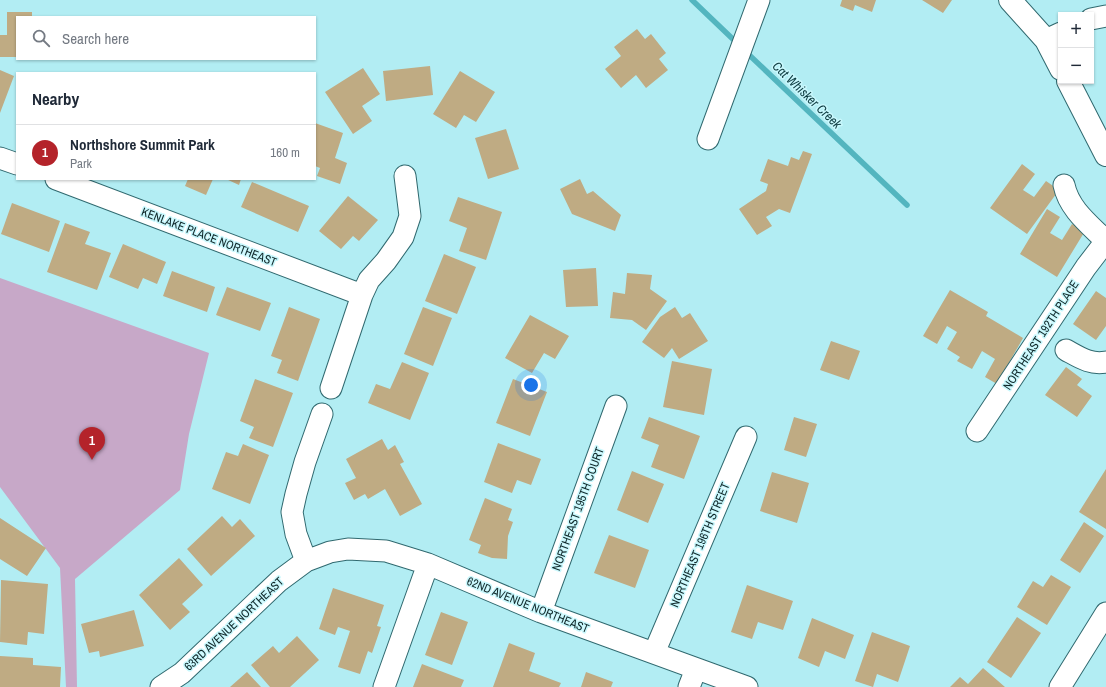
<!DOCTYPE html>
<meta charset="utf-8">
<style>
body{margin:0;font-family:"Archivo Narrow",sans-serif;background:#f2f2f3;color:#1f2937}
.controls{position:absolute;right:12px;top:12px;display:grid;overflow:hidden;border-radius:0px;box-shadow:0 1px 3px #0004}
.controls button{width:36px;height:36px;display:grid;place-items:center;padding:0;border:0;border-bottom:1px solid #e0e1e3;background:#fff;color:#1f2937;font:20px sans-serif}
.you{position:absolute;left:531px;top:385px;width:14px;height:14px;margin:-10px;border:3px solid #fff;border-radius:50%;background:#1a73e8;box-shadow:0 0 0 6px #1a73e833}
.badge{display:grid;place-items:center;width:26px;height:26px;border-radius:50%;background:#b4232a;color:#fff;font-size:13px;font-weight:700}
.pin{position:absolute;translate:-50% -33px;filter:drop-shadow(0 1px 2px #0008)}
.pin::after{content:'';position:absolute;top:21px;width:14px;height:12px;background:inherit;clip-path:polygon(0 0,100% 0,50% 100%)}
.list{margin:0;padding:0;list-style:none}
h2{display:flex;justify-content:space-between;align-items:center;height:52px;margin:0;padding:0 16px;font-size:17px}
h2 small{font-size:13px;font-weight:400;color:#747a83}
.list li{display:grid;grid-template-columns:26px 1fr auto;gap:12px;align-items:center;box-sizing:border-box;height:56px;padding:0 16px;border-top:1px solid #e0e1e3}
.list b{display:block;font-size:15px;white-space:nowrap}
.list p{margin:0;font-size:13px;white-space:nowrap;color:#747a83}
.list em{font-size:13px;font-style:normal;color:#747a83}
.icon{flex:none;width:22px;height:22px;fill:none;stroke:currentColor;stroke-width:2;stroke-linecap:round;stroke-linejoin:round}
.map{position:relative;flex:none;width:1106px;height:687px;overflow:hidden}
.search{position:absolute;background:#fff;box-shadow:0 1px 3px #0004;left:16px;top:16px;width:300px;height:44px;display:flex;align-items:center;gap:10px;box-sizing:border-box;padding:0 14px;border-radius:0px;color:#747a83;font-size:15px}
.panel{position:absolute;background:#fff;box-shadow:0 1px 3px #0004;left:16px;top:72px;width:300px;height:108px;border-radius:0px}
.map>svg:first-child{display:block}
.green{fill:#c7a8c8}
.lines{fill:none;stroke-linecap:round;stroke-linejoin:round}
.stream{stroke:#53b5bf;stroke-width:5.5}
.building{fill:#bfab83}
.minor-casing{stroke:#30696f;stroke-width:23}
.major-casing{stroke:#30696f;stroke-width:24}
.minor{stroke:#fff;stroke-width:21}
.major{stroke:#fff;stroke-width:22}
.labels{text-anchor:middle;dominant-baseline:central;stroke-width:3;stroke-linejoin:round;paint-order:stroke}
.street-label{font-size:12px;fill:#0f2729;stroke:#c9f8fd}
.water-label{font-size:13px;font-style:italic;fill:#0e3c41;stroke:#c9f8fd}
</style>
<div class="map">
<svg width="1106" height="687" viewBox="0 0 1106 687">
<rect width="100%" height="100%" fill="#b2edf3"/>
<path class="green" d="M0 278 209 353 189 434 180 490 75 579 77 687H66L60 568 0 487Z"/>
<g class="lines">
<path class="stream" d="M692 0 738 44
M745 51 907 205"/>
</g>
<path class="building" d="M842 0H876L872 12 855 5 853 11 840 6Z
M922 0H952L943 13Z
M7 12H32V17H17V57H0V35H7Z
M637 29 645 39 651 34 666 53 659 59 668 70 646 88 636 75 621 88 605 69 621 56 614 47Z
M430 66 433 95 386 101 383 71Z
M363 68 380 94 362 106 372 121 353 134 325 92Z
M0 70 14 76 0 113Z
M460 71 495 92 476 122 464 115 456 128 433 114Z
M315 123 343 133 335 158 347 163 340 184 317 176 320 168 315 166Z
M506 129 519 169 488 179 475 138Z
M803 151 812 154 790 213 779 209 766 217 772 226 757 235 739 209 766 191 768 184 760 181 768 159 788 166 791 157 799 160Z
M1022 164 1035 174 1023 190 1034 197 1046 181 1059 190 1027 234 990 208Z
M188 179H213L206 195 185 186Z
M226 179H241L239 185Z
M580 179 587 194 593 191 621 215 615 231 572 214 560 189Z
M252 182 309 206 298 232 241 207Z
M348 196 378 220 359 241 353 236 341 249 319 231Z
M458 197 502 212 486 260 459 251 467 228 449 221Z
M12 203 60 221 49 252 1 234Z
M1047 209 1060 217 1050 233 1062 240 1072 224 1085 231 1057 277 1020 254Z
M65 223 90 232 85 244 111 253 97 290 47 272Z
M123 244 166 262 157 284 143 278 138 289 109 277Z
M444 254 476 267 457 314 425 301Z
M596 268 598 306 566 307 563 270Z
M172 271 215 287 207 312 163 296Z
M627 273 652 275 650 289 667 301 646 330 632 320 610 318 613 292 625 294Z
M227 287 271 303 260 331 216 315Z
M950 290 988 312 986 316 1023 338 997 384 985 377 995 359 982 351 972 369 957 361 960 357 947 349 957 332 947 326 937 344 923 336Z
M1096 291 1106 298V326L1096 340 1073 324Z
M289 307 320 319 298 381 277 373 282 360 271 356Z
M423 307 452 318 433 366 404 354Z
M675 307 682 318 690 313 708 341 679 359 672 348 664 358 642 342 660 317Z
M530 315 569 336 555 359 544 353 532 373 505 358Z
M831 341 860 351 849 380 820 370Z
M672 361 712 369 704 415 663 407Z
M402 362 429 373 410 420 368 403 376 384 390 389Z
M1066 367 1082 379 1077 385 1092 396 1077 417 1045 395Z
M255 379 293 393 273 447 249 438 254 427 240 421Z
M513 379 547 392 530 436 496 423Z
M649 417 700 436 684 479 651 467 659 445 641 438Z
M794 417 817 424 806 457 784 450Z
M382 439 388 450 395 445 404 462 400 464 422 504 400 516 385 489 368 499 365 494 354 500 345 483 356 478 346 459Z
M498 443 541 459 531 485 517 480 512 493 484 482Z
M243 444 269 455 250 504 212 489 226 452 238 456Z
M1106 469V529L1079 512Z
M632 471 664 484 648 523 617 510Z
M772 472 809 483 797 523 760 511Z
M485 498 512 509 508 520 513 522 508 536 507 559 492 558 478 553 481 545 469 540Z
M222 516 232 527 240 519 255 536 211 576 187 549Z
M0 518 46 548 27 576 0 559Z
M1084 522 1104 536 1080 573 1060 560Z
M609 535 649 550 635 588 594 573Z
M179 558 203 585 182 604 190 612 170 630 139 595Z
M1051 575 1071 587 1047 625 1017 607 1033 581 1043 587Z
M1 580 48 584 44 634 28 632 27 645 0 642Z
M747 585 793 601 783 630 758 622 752 639 731 632Z
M333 588 384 605 377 626 381 627 372 653 368 651 360 674 338 667 350 631 338 627 335 635 319 629Z
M134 610 144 646 100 657 99 651 89 653 81 624Z
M441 612 468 622 452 665 425 655Z
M1017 617 1041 633 1011 678 987 662Z
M812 618 854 635 845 659 825 651 819 667 798 658Z
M872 632 910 646 898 682 877 674 873 687 855 681Z
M297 636 319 660 290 687H270L251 665 273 646 279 653Z
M509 643 535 653 529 671 561 683 559 687H493Z
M0 656 33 658V665L61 667 60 687H0Z
M422 664 464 680 461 687H413Z
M983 668 1005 687H950L960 677 968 684Z
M247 672 261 687H230Z
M586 672 613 682 611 687H581Z"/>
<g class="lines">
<g class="minor-casing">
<path id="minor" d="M1091 19 1106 16
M1046 40 1061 33
M708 139 759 0
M0 158 17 164
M56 179 362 295
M1064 185C1069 209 1089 224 1106 241
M1066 350C1079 357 1090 365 1106 362
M331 388 362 295 369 280 386 261 403 237 410 216 405 176
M977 431 1086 267 1106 241
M306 561 296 534 292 512 296 494 305 462 322 414
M541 612 616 406
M654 653 746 437
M161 687 182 673 279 581 306 561 330 552 348 549 386 551 428 564 541 612 747 687
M384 687 428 564
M689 687 696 669
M1060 687 1106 613"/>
</g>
<g class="major-casing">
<path id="major" d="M1010 0 1046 40 1061 69
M1068 81 1106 155"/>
</g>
<use href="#minor" class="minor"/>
<use href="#major" class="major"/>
</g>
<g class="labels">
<g class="street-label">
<text transform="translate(209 237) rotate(21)">KENLAKE PLACE NORTHEAST</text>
<text transform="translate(1041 335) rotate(-57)">NORTHEAST 192TH PLACE</text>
<text transform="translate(578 509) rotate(-70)">NORTHEAST 195TH COURT</text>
<text transform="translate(700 545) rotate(-67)">NORTHEAST 196TH STREET</text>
<text transform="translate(528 605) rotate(22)">62ND AVENUE NORTHEAST</text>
<text transform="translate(234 624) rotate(-43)">63RD AVENUE NORTHEAST</text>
</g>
<g class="water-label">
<text transform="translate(807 95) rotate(44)">Cat Whisker Creek</text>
</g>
</g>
</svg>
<div class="controls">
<button>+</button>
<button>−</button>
</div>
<div class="you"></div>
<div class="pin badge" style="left:92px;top:460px">1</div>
<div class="search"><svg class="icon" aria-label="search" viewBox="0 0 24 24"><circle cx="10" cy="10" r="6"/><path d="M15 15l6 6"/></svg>Search here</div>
<section class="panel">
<h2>Nearby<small></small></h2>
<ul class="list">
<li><span class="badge">1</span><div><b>Northshore Summit Park</b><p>Park</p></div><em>160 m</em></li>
</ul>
</section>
</div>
